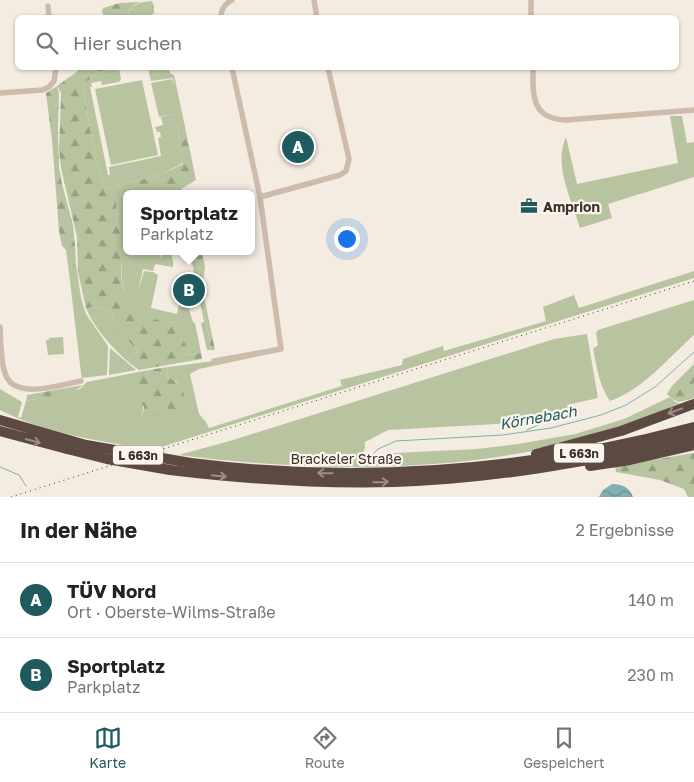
<!DOCTYPE html>
<html lang="de">
<meta charset="utf-8">
<style>
body{margin:0;font-family:"Golos Text",sans-serif;background:#f6f6f6;color:#222}
.you{position:absolute;left:346px;top:238px;width:18px;height:18px;margin:-12px;border:4px solid #fff;border-radius:50%;background:#1a73e8;box-shadow:0 0 0 8px #1a73e833}
.badge{display:grid;place-items:center;width:32px;height:32px;border-radius:50%;background:#1f5a5e;color:#fff;font-size:16px;font-weight:700}
.pin{position:absolute;translate:-50% -50%;border:2px solid #fff;box-shadow:0 1px 5px #0006}
.popup{position:absolute;left:123px;top:190px;width:132px;height:65px;box-sizing:border-box;display:grid;place-content:center;border-radius:8px;background:#fff;filter:drop-shadow(0 1px 4px #0005);font-size:16px;white-space:nowrap;color:#767676}
.popup b{font-size:19px;color:#222}
.popup::after{content:'';position:absolute;left:50%;top:100%;margin-left:-10px;border:10px solid transparent;border-top-color:#fff}
.list{margin:0;padding:0;list-style:none}
h2{display:flex;justify-content:space-between;align-items:center;height:65px;margin:0;padding:0 20px;font-size:21px}
h2 small{font-size:16px;font-weight:400;color:#767676}
.list li{display:grid;grid-template-columns:32px 1fr auto;gap:15px;align-items:center;box-sizing:border-box;height:75px;padding:0 20px;border-top:1px solid #e0e0e0}
.list b{display:block;font-size:19px;white-space:nowrap}
.list p{margin:0;font-size:16px;white-space:nowrap;color:#767676}
.list em{font-size:16px;font-style:normal;color:#767676}
.icon{flex:none;width:28px;height:28px;fill:none;stroke:currentColor;stroke-width:2;stroke-linecap:round;stroke-linejoin:round}
.map{position:relative;flex:none;width:694px;height:497px;overflow:hidden}
.search{position:absolute;background:#fff;box-shadow:0 1px 4px #0004;left:15px;right:15px;top:15px;height:55px;display:flex;align-items:center;gap:12px;box-sizing:border-box;padding:0 18px;border-radius:8px;color:#767676;font-size:19px}
.sheet{height:215px;background:#fff}
nav{display:flex;justify-content:space-around;align-items:center;box-sizing:border-box;height:70px;border-top:1px solid #e0e0e0;background:#fff;font-size:14px;color:#767676}
nav a{display:grid;justify-items:center;gap:2px}
nav .on{color:#1f5a5e}
.map>svg:first-child{display:block}
.green{fill:#b8c4a0}
.forest{fill:url(#forest-firs)}
.water{fill:url(#water-waves)}
.lines{fill:none;stroke-linecap:round;stroke-linejoin:round}
.stream{stroke:#7fb0b2;stroke-width:1}
.street{stroke:#cdbbac;stroke-width:5.5}
.highway{stroke:#5c4a42;stroke-width:10}
.rail{stroke:#3b302b;stroke-width:1;stroke-dasharray:1 4;stroke-linecap:butt}
.highway-bridge{stroke:#5c4a42;stroke-width:10}
.oneway{stroke:#9c8e87}
.labels{text-anchor:middle;dominant-baseline:central;stroke-width:4.5;stroke-linejoin:round;paint-order:stroke}
.shield{fill:#fbf5ee;stroke:#756b66;stroke-width:1}
.shield-label{font-size:12px;font-weight:bold;fill:#3b302b}
.poi-label{font-size:14px;font-weight:bold;fill:#3b302b;stroke:#fbf5ee;text-anchor:start}
.street-label{font-size:14px;fill:#3b302b;stroke:#fbf5ee}
.water-label{font-size:15px;font-style:italic;fill:#1f5a5e;stroke:#fbf5ee}
</style>
<div class="map">
<svg width="694" height="497" viewBox="0 0 694 497">
<defs>
<pattern id="forest-firs" width="22" height="20" patternUnits="userSpaceOnUse" patternTransform="scale(1.25)"><rect width="22" height="20" fill="#b8c4a0"/><path d="M5 1l3.5 6h-7zM16 11l3.5 6h-7z" fill="#97a083"/></pattern>
<pattern id="water-waves" width="16" height="10" patternUnits="userSpaceOnUse" patternTransform="scale(1.25)"><rect width="16" height="10" fill="#7fb0b2"/><path d="M0 5q4-4 8 0t8 0" fill="none" stroke="#699091"/></pattern>
</defs>
<rect width="100%" height="100%" fill="#f4ebe1"/>
<path class="green" d="M152 1 154 6V13L150 16H130L128 13C135 3 140 2 152 1Z
M104 68H119L121 79 119 82 102 85 101 81 91 83 92 87H90L108 175H110L109 167 161 156 158 138 161 137 160 132H157L155 127 163 125 161 117 180 113 159 117 151 83 172 79 174 86 173 78 151 81 148 68H169L170 73 174 75 184 122 180 123 178 127 183 163 162 174 106 189 96 162 83 88 85 83Z
M142 80 158 155 111 165 95 89Z
M670 116H682L687 143 694 142V177L608 204 612 218 580 228C572 200 553 165 566 137L577 184 678 163Z
M126 200V248C118 235 116 218 116 202Z
M127 251H146V254L147 251H161L160 257H161L163 251 171 253 173 261V267L155 264 153 271 143 269 138 292 144 271 153 272 158 275 151 308 177 314 184 283 188 286 187 303 193 322 195 323 201 353 188 355 185 353 182 340 179 338 177 323C144 323 118 301 122 266 122 261 126 256 127 251Z
M172 251H191L200 269 197 294 206 321 211 350H207L201 323 204 322 200 302 196 303 193 266 189 261Z
M76 264 81 298 86 314 108 346 107 375 82 378 81 373 69 273Z
M694 271V278L152 450C101 441 46 434 0 410V389L22 402 18 417 21 418 26 401 58 395 80 389 87 382 149 370 146 375 142 417 178 383 166 375 168 367 273 353 199 369 190 374 199 414 206 422 209 428 342 386 340 380 402 365 403 359 443 346 444 351 546 321 543 307 574 295 579 308Z
M694 300V335C667 359 645 388 610 401 599 385 597 368 593 349L598 345 596 333 598 330Z
M98 307 111 311 117 329 138 351 127 361C110 345 95 329 86 308Z
M587 334 598 398 567 405 569 414 516 423 388 430 365 442V448L361 456 376 462 395 453 477 449 518 444 575 434 624 419 670 397 675 402 680 403C666 409 652 417 638 422 491 475 332 474 178 455L230 441 554 339Z
M63 337 64 354 48 355 46 340H49V338Z
M110 348 136 370 109 375Z"/>
<path class="forest" d="M140 2 134 5 128 13 131 16H150L104 17 102 11 103 8 120 3Z
M82 68H104L85 83 83 88 96 162 106 189 162 174 183 164 178 127 180 123 184 122 196 180 181 189 187 194H126V200L116 202C116 211 116 218 118 227 121 238 131 254 126 264L122 263C116 299 143 323 177 323L182 328 179 338 186 344 187 351 185 353 188 355 201 353 202 359 139 370 127 361 138 351 117 329 111 311 98 307 86 308 78 272 77 237 61 168 59 151 61 93 57 86Z
M57 86 59 93 58 130 59 167 62 184 73 225 75 246 76 264 69 273 66 250 62 246 59 231 52 140 46 93Z
M191 251H202L205 267 202 287 215 350H211L206 321 197 294 200 269Z
M694 364V398C680 402 678 405 667 394L672 386Z
M168 367 166 375C183 386 187 391 183 411L142 418 144 407 128 384 132 377 146 375 149 370Z
M83 385C74 395 39 398 26 401L27 395Z
M694 453V497H688L684 489 660 480 616 472 615 466Z"/>
<path class="water" d="M612 484C622 484 629 487 633 497H599L603 490Z"/>
<g class="lines">
<path class="stream" d="M527 430 540 424
M369 458 378 449 396 441 503 435 551 428 601 415 626 405 655 387 694 352
M0 467 19 475 26 486"/>
<path class="street" d="M314 0 317 18
M531 0V18
M48 6 49 18
M221 18C221 9 224 4 232 0
M232 68 260 197 340 175 346 171 349 159 328 68
M533 68C533 95 531 119 566 120L694 110
M0 93 42 90 49 87 54 81 56 68
M0 327C1 342 0 359 5 373 13 401 60 385 81 381
M214 361 281 349 260 197"/>
<path class="highway" d="M0 420 86 445
M0 431 67 449
M536 454 621 431 694 404
M191 463C360 484 530 471 694 427
M590 466 630 460 694 445
M170 470C245 479 319 484 394 482 492 479 599 461 694 436"/>
<path class="rail" d="M11 497 694 281"/>
<path class="highway-bridge" d="M86 445 191 463
M67 449 107 459 170 470"/>
</g>
<defs><path id="oneway-shaft" d="M-6 0H5M1.5-3L5.5 0L1.5 3" fill="none" stroke-width="1.6" stroke-linecap="round" stroke-linejoin="round" transform="scale(1.25)"/></defs>
<g class="oneway">
<use href="#oneway-shaft" transform="translate(675 411) rotate(159)"/>
<use href="#oneway-shaft" transform="translate(33 441) rotate(15)"/>
<use href="#oneway-shaft" transform="translate(325 473) rotate(-179)"/>
<use href="#oneway-shaft" transform="translate(219 476) rotate(6)"/>
<use href="#oneway-shaft" transform="translate(381 482) rotate(-1)"/>
</g>
<defs>
<g id="office-bare" transform="scale(1.35)"><path d="M-6-3h4V-5.5h4V-3h4V5H-6ZM-1-4.5V-3h2v-1.5ZM-6 0V1H6V0Z" fill="#1f5a5e" stroke="#fbf5ee" stroke-width="2.5" paint-order="stroke"/></g>
</defs>
<g fill-rule="evenodd">
<use href="#office-bare" x="529" y="206"/>
</g>
<g class="labels">
<g class="shield">
<rect x="554" y="443.5" width="50" height="19" rx="4"/>
<rect x="113" y="445.5" width="50" height="19" rx="4"/>
</g>
<g class="shield-label">
<text x="579" y="453">L 663n</text>
<text x="138" y="455">L 663n</text>
</g>
<g class="poi-label">
<text x="543" y="206">Amprion</text>
</g>
<g class="street-label">
<text x="346" y="458">Brackeler Straße</text>
</g>
<g class="water-label">
<text transform="translate(538 417) rotate(-10)">Körnebach</text>
</g>
</g>
</svg>
<div class="you"></div>
<div class="pin badge" style="left:298px;top:147px">A</div>
<div class="pin badge" style="left:189px;top:290px">B</div>
<div class="popup"><b>Sportplatz</b>Parkplatz</div>
<div class="search"><svg class="icon" aria-label="search" viewBox="0 0 24 24"><circle cx="10" cy="10" r="6"/><path d="M15 15l6 6"/></svg>Hier suchen</div>
</div>
<section class="sheet">
<h2>In der Nähe<small>2 Ergebnisse</small></h2>
<ul class="list">
<li><span class="badge">A</span><div><b>TÜV Nord</b><p>Ort · Oberste-Wilms-Straße</p></div><em>140 m</em></li>
<li><span class="badge">B</span><div><b>Sportplatz</b><p>Parkplatz</p></div><em>230 m</em></li>
</ul>
</section>
<nav>
<a class="on"><svg class="icon" aria-label="map" viewBox="0 0 24 24"><path d="M3 6l6-2 6 2 6-2v14l-6 2-6-2-6 2zM9 4v14M15 6v14"/></svg>Karte</a>
<a><svg class="icon" aria-label="directions" viewBox="0 0 24 24"><path d="M12 3l9 9-9 9-9-9zM9 14v-3h6M13 9l2 2-2 2"/></svg>Route</a>
<a><svg class="icon" aria-label="saved" viewBox="0 0 24 24"><path d="M7 4h10v16l-5-4-5 4z"/></svg>Gespeichert</a>
</nav>
